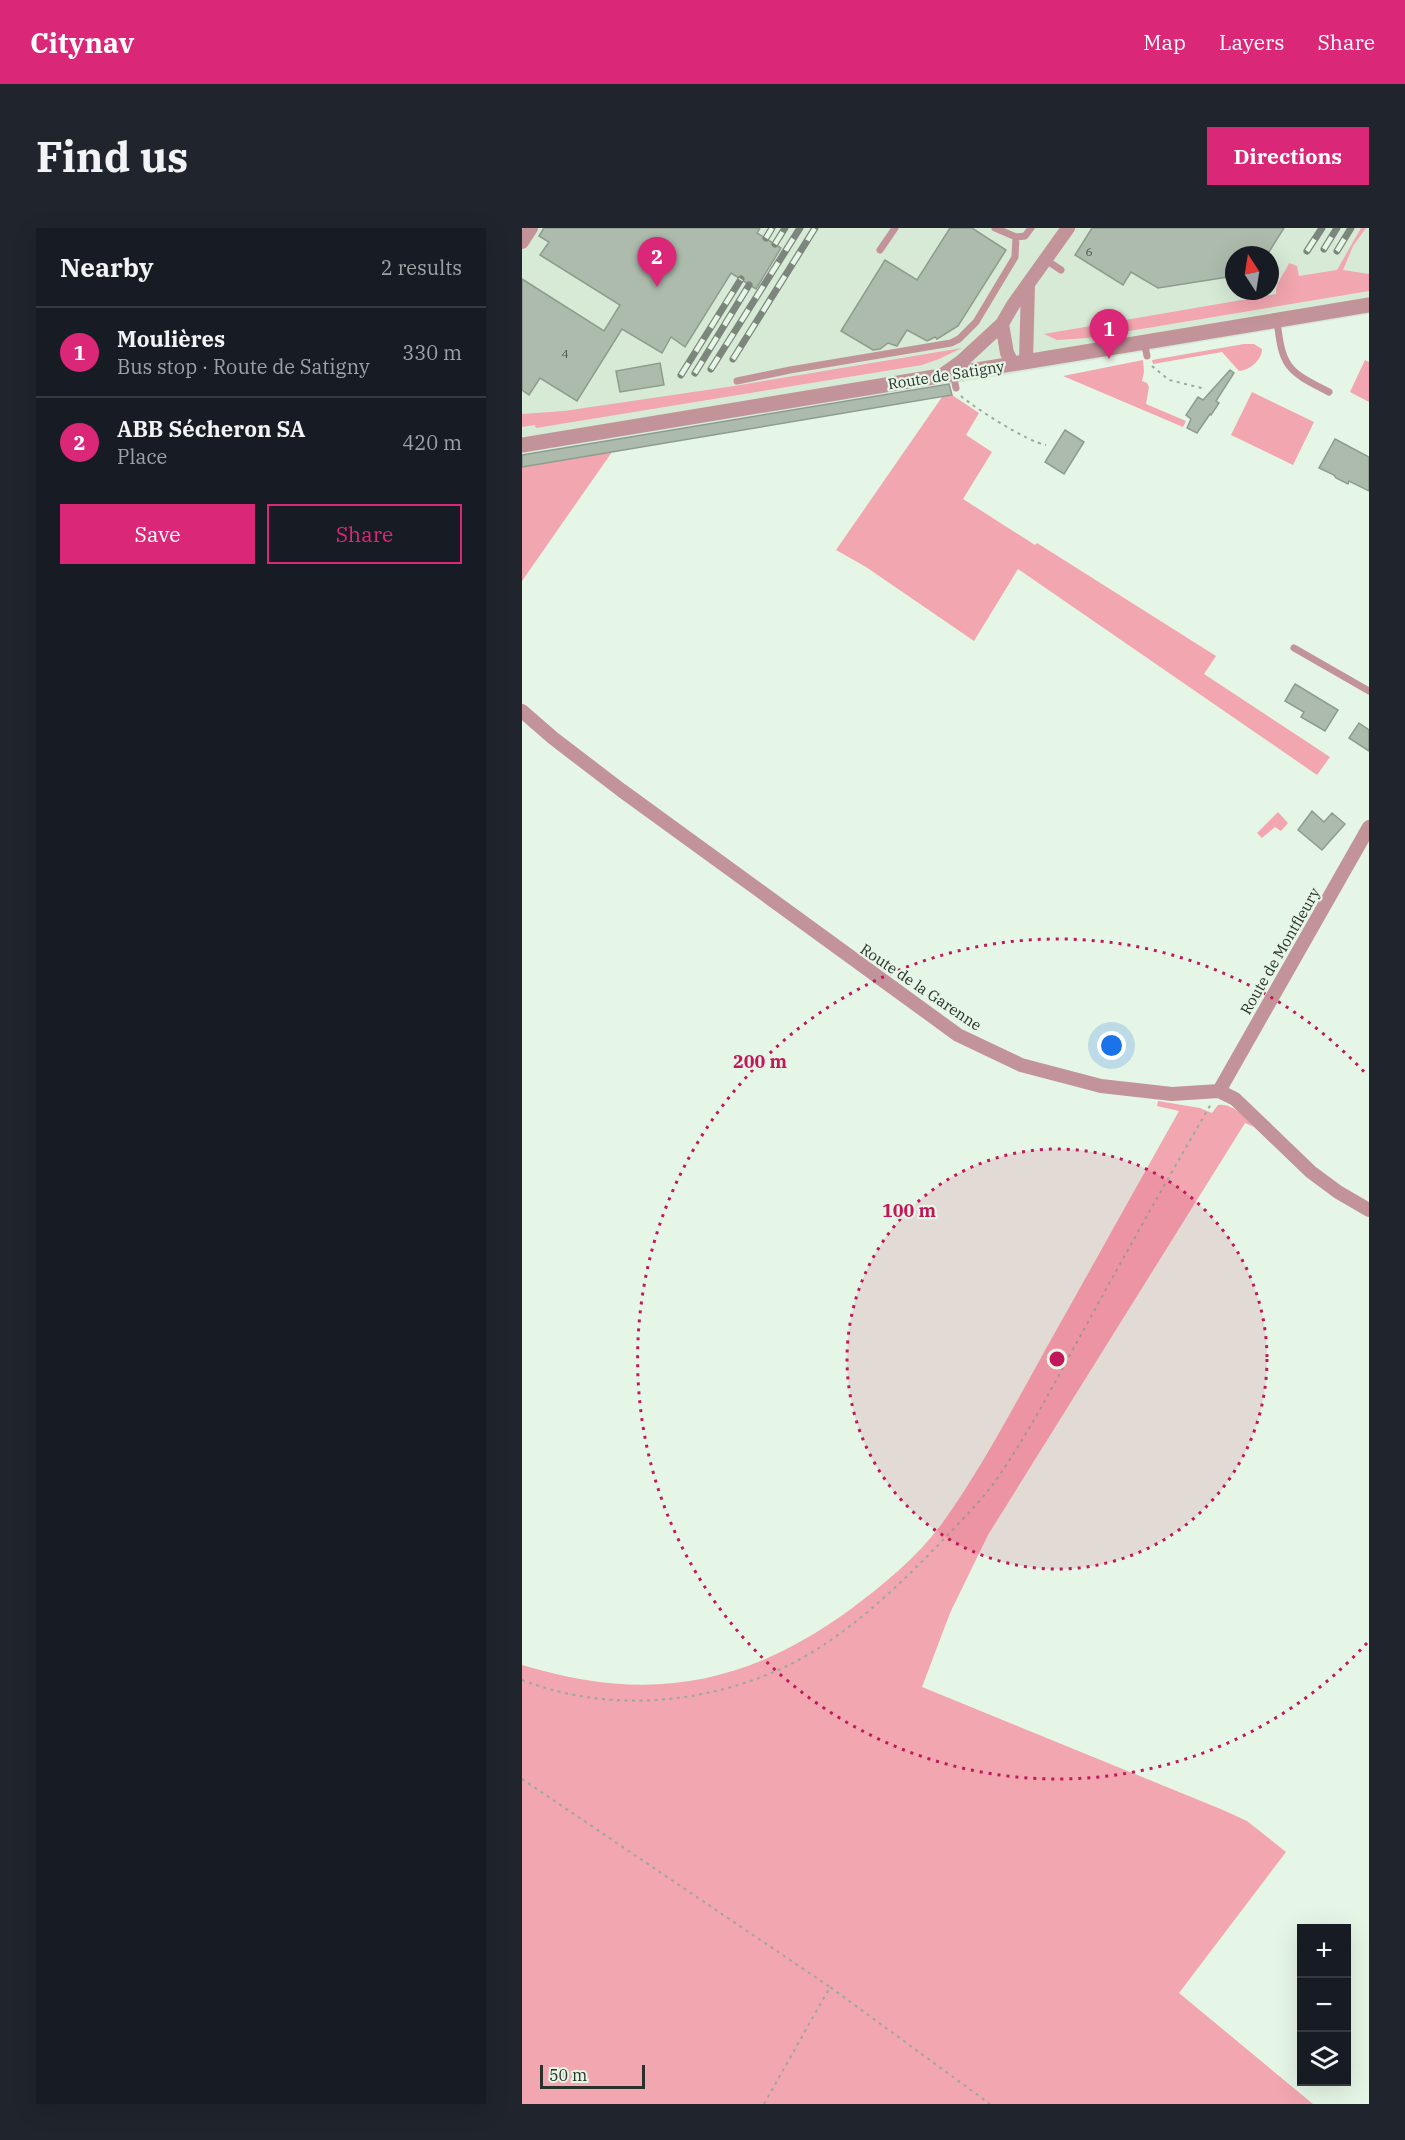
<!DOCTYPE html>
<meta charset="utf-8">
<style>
body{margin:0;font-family:"IBM Plex Serif",serif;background:#20242c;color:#f1f3f6}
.controls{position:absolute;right:18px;bottom:18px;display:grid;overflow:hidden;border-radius:0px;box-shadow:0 6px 24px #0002}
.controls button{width:54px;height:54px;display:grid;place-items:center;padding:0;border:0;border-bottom:2px solid #363941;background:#171b24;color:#f1f3f6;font:30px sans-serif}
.compass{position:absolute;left:703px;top:18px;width:54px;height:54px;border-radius:50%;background:#171b24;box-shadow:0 6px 24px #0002;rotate:348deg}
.scale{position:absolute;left:18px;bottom:15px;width:105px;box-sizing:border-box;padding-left:6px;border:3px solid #2a302a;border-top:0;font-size:16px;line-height:21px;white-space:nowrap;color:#2a302a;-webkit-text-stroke:4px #e6f6e6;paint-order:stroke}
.you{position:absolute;left:590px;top:818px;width:21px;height:21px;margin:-15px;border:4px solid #fff;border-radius:50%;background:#1a73e8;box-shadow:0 0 0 9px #1a73e833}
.badge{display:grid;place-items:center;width:39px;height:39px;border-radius:50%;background:#db2777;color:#fff;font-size:20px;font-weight:700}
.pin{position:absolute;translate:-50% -50px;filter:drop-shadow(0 2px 3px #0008)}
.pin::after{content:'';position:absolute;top:32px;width:21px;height:18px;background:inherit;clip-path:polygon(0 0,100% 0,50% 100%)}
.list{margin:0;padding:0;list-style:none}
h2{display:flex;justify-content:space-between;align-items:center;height:78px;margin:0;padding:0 24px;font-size:26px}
h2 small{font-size:20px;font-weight:400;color:#9ea1a6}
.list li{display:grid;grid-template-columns:39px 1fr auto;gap:18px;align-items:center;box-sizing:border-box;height:90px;padding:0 24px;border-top:2px solid #363941}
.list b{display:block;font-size:22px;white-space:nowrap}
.list p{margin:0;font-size:20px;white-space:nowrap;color:#9ea1a6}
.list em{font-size:20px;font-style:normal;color:#9ea1a6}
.actions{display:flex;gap:12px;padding:18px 24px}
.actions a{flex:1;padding:14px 0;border:2px solid #db2777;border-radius:0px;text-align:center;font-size:21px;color:#db2777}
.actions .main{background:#db2777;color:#fff}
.icon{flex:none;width:33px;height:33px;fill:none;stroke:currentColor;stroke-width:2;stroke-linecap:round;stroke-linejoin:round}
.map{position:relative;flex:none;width:847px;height:1876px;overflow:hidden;border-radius:0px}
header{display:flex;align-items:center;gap:36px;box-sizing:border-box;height:84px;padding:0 30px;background:#db2777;color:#fff}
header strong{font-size:28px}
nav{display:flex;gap:33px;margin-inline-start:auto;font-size:21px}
.intro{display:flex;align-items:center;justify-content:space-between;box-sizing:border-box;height:144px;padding:0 36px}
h1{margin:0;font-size:42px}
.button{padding:15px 27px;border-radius:0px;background:#db2777;color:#fff;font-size:21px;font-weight:700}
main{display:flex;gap:36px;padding:0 36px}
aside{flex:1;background:#171b24;border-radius:0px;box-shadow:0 6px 24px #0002}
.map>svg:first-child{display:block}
.built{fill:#d6ead6;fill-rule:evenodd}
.green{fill:#f2a6af}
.building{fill:#adbbad;stroke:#8e9c8e;stroke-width:1.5}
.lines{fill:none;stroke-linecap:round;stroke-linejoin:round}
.path{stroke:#9ca89c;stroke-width:2;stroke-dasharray:3 4.5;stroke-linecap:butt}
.service{stroke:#c29499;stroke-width:7}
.minor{stroke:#c29499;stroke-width:14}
.tertiary{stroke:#c29499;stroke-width:15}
.rail-casing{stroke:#7c867c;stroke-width:7}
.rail{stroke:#e6f6e6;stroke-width:4.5;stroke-dasharray:14;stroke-linecap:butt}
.ring{fill:none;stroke:#c2185b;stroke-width:3;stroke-dasharray:3 6}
.labels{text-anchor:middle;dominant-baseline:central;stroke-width:4.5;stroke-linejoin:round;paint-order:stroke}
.number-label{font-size:12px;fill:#4b534b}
.street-label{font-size:15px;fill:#2a302a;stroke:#e6f6e6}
.centre{fill:#c2185b;stroke:#e6f6e6;stroke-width:3}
.ring-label{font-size:18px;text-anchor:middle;font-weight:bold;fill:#c2185b;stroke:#e6f6e6;stroke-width:4.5;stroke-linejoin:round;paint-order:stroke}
</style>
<header>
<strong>Citynav</strong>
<nav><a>Map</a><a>Layers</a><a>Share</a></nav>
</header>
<div class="intro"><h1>Find us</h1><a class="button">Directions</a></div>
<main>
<aside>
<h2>Nearby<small>2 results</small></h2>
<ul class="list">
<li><span class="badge">1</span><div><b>Moulières</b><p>Bus stop · Route de Satigny</p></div><em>330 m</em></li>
<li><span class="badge">2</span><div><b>ABB Sécheron SA</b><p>Place</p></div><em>420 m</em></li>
</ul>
<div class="actions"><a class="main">Save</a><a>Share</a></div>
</aside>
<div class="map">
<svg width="847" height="1876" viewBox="0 0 847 1876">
<rect width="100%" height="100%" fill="#e6f6e6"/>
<path class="built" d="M0 0H847V86L428 156 430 167 0 239ZM712 27H748V63H712Z"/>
<path class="green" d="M839 0H844L831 18 821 42 847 46V63L565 110 535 112 522 106 754 66C753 55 763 45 767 35L775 38 777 48 815 42Z
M722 116H732L740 121C740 132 728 142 717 143L700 124 631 136 630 132Z
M440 120 417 131 400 137 14 200 13 197 0 199V186L42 183 212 158Z
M621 132 622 144 620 153 625 155 627 159 624 176 664 193 661 199 541 148Z
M843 132 847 134V174L828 164Z
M730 164 792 194 771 237 709 207Z
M430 167 457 185 444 207 470 224 441 271 513 317 515 315 694 428 682 446 808 529 795 547 496 341 452 413 344 339 314 322 420 169Z
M90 224 0 353V239Z
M756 584 766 595 759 603 753 599 740 610 735 605Z
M636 873 678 880 690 885 696 877C711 875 722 889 732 899L723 895 466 1307 428 1385 400 1459 701 1582 725 1593 764 1624 657 1765 791 1876H0V1437C126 1475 222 1459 329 1381 361 1357 394 1330 419 1297 460 1240 492 1178 526 1117 570 1039 613 961 657 883L635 878Z"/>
<path class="building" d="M22 0H238L235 5 259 20 234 61 209 45 163 119 149 109 140 125 100 101 55 173 18 150 7 167 0 162V51L82 103 98 77 18 27 27 14 17 8Z
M428 0H450L484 22 436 98 415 111 413 109 405 113 385 102 375 118 366 115 358 121 351 122 319 103 363 32 395 52Z
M570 0H762L745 27H712V48L636 60 609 44 601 57 553 27Z
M138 135 142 157 98 164 94 143Z
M708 142 712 145 694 173 697 175 689 187 688 186 675 205 665 200 669 191 664 187 676 169 681 172Z
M427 156 430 167 0 239V227Z
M543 202 562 214 542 246 523 234Z
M813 211 847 229V263L827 253 826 256 814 250 812 247 797 240Z
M773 456 816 482 803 503 779 489 782 484 763 473Z
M837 495 847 502V523L827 510Z
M790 583 802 594 810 585 823 596 800 622 776 602Z"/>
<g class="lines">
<path class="path" d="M630 138 647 152 684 161
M439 168C454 181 506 214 524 217
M0 1452C85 1485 183 1477 265 1438 321 1411 376 1359 419 1314 436 1296 454 1278 469 1259 504 1211 531 1157 560 1105 602 1028 645 952 689 876
M0 1551 308 1759
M242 1876 308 1759 468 1876"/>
<path class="service" d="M473 0 494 9 503 8 509 0
M358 22 373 0
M524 32 539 42
M755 92C760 139 765 143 807 164
M622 114 625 128
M431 146 434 160
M215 153 268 142 429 115 437 111 454 94 493 29 494 9
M772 420 847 463"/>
<path class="minor" d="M0 14 9 0
M480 96 485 125 491 136
M504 133 506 57
M419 148 440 133 480 96 491 77 546 0
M0 483 31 510 99 562 436 807 499 837 579 858 650 866 697 863 713 871 789 944 816 964 847 982
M697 863 847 599"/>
<path class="tertiary" d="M0 217 847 77"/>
<g class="rail-casing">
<path id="rail" d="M244 10 250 0
M253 16 263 0
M802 21 815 0
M785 23 800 0
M815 23 829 0
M211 131 293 0
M189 141 278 0
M173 145 227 57
M159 147 219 51"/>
</g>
<use href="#rail" class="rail"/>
</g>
<circle cx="535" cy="1131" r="210" fill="#c2185b" fill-opacity=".12"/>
<g class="ring">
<circle cx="535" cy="1131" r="210"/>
<path d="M845 1415A420 420 0 1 1 845 847"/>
</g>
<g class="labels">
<g class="number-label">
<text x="567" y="23">6</text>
<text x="43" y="125">4</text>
</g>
<g class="street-label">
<text transform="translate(424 147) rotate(-9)">Route de Satigny</text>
<text transform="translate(758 723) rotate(-60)">Route de Montfleury</text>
<text transform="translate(399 759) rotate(34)">Route de la Garenne</text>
</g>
</g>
<circle cx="535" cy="1131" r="9" class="centre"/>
<g class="ring-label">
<text x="238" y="840">200 m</text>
<text x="387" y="989">100 m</text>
</g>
</svg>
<div class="controls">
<button>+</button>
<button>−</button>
<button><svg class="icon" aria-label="layers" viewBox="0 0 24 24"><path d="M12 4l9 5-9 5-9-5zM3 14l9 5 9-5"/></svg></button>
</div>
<svg class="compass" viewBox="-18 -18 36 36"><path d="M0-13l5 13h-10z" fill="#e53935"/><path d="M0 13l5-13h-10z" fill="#9ea1a6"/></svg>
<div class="scale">50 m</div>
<div class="you"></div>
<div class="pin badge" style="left:587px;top:131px">1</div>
<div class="pin badge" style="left:135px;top:59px">2</div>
</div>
</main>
